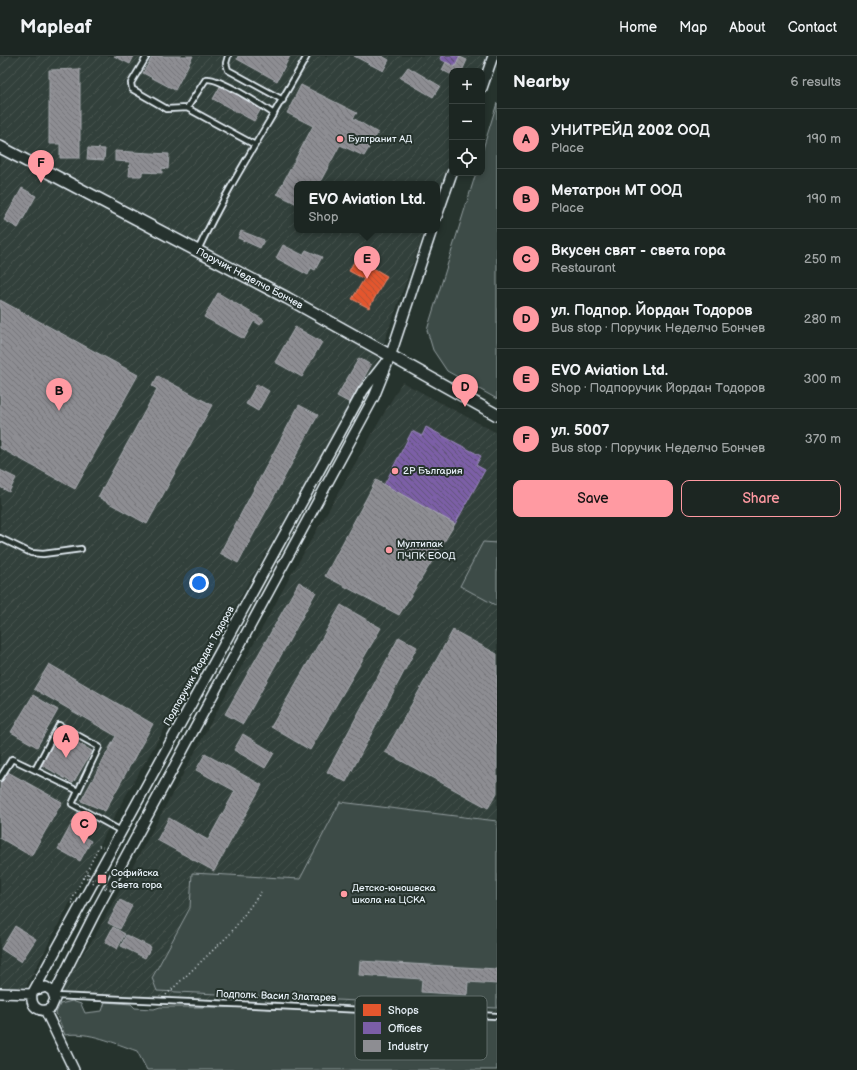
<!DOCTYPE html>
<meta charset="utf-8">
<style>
body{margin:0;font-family:"Balsamiq Sans",sans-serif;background:#29322f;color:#f1f3f6}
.controls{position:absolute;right:12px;top:12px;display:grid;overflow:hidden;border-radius:8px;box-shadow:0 2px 6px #0003}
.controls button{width:36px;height:36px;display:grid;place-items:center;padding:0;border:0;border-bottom:1px solid #3a4340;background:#1c2622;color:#f1f3f6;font:20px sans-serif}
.you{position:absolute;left:199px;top:527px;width:14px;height:14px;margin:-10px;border:3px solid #fff;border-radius:50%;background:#1a73e8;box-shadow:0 0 0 6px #1a73e833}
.badge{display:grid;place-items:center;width:26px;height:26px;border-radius:50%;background:#ff9aa2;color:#111;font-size:13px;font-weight:700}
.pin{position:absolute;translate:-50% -33px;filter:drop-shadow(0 1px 2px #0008)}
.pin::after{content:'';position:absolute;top:21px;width:14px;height:12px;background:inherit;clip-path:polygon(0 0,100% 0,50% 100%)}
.popup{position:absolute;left:294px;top:125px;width:146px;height:52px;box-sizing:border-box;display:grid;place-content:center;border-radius:8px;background:#1c2622;filter:drop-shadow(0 1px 3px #0005);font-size:13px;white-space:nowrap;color:#a0a5a5}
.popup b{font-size:15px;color:#f1f3f6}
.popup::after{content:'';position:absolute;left:50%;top:100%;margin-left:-8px;border:8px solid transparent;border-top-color:#1c2622}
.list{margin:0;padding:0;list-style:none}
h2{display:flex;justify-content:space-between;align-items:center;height:52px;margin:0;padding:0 16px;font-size:17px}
h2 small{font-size:13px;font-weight:400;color:#a0a5a5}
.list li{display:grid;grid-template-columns:26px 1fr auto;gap:12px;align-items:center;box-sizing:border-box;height:60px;padding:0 16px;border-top:1px solid #3a4340}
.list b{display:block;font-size:15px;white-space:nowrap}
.list p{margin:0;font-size:13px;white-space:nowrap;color:#a0a5a5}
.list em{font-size:13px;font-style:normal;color:#a0a5a5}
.actions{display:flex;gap:8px;padding:12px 16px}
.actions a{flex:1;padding:9px 0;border:1px solid #ff9aa2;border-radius:8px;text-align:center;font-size:14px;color:#ff9aa2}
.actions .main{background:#ff9aa2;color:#111}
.icon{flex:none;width:22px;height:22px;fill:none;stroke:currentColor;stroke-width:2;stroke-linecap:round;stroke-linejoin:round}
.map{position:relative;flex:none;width:497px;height:1014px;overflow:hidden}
header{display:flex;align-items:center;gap:24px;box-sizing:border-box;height:56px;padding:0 20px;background:#1c2622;border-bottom:1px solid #3a4340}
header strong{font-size:19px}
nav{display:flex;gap:22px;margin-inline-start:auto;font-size:14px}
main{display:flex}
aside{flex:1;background:#1c2622}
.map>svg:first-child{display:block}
.industrial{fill:url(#industrial-furrows)}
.grass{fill:#3e4b47;stroke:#939ea0}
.shops{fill:url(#shops-back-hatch);stroke:#e5856b}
.offices{fill:url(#offices-back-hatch);stroke:#9c8abf}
.industry{fill:url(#industry-back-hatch);stroke:#a8abb1}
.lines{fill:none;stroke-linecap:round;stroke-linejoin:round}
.service-casing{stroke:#e8f1f8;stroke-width:8}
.minor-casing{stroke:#e8f1f8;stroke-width:12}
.tertiary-casing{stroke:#e8f1f8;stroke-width:14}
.path{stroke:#e8f1f8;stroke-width:1.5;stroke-dasharray:1 3;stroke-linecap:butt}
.service{stroke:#26332d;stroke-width:4.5}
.minor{stroke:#26332d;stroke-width:9}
.tertiary{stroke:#26332d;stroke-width:11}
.path-bridge{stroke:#e8f1f8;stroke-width:1.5;stroke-dasharray:1 3;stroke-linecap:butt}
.poi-dot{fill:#ff9aa2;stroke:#26332d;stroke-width:1.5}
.labels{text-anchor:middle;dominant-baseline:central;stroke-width:4;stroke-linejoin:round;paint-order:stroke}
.poi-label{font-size:10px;fill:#e8f1f8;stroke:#26332d;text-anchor:start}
.street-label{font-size:10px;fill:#e8f1f8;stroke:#26332d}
.key{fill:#26332d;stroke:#606c6a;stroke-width:1}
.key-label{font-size:11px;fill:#e8f1f8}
</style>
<header>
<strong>Mapleaf</strong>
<nav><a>Home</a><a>Map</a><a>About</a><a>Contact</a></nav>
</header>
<main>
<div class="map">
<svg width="497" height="1014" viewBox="0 0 497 1014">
<defs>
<pattern id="industrial-furrows" width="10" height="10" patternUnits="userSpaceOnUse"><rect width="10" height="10" fill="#333f3a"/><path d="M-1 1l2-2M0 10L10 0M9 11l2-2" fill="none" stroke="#47524e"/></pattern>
<pattern id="shops-back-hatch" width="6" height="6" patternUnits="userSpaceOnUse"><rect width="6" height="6" fill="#e4572e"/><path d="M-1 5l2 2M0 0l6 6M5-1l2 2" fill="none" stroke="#ad5238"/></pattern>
<pattern id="offices-back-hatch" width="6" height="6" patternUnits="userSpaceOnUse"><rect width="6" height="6" fill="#7b5ea7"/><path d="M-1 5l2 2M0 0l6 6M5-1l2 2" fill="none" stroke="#5e5274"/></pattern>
<pattern id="industry-back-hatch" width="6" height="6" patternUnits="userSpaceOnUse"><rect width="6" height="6" fill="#8d8d92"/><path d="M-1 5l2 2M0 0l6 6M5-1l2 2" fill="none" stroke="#747579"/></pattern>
</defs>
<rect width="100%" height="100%" fill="#26332d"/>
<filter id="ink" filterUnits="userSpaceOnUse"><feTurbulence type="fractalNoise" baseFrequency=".025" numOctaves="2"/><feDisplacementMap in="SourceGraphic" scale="8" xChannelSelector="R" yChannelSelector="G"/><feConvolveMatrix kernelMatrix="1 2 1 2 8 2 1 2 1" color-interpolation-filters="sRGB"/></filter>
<g filter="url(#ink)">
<path class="industrial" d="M0 0H488L482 17V15H452V99L437 140V128H297V174H425L378 303 121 748 24 935 0 933Z
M402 326 497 377V960L57 936 95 880 291 519Z"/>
<path class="grass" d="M497 47V343L447 315 433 294 427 274 476 117H482V96Z
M483 486 497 487V550L460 530Z
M340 746 497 765V952L157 935 152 922 190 852 192 817 300 823Z
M72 945 81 948 85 957 102 955 105 946 131 948 135 952 154 953 160 951H229L497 962V1014H147L137 995C114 987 89 975 65 979L56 957 60 948Z"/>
<path class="shops" d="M356 202 387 220 369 252 352 243 364 223 349 215Z"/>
<path class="offices" d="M441 0H460L455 11 440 3Z
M426 371 481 400 476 409 485 414 455 468 384 429 412 375 422 380Z"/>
<path class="industry" d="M114 0H134L130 8Z
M153 0H193L175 34 143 17Z
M238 0H290L277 25 237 3Z
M354 0H382L389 4 383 15Z
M460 1 467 4 462 15H452V19L442 14 446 6 455 11Z
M408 11 440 30 433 41 400 22Z
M80 13V102H60V88H49V14Z
M221 29 262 51 254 65 213 43Z
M301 29 357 57 353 62 378 77 364 100 340 89 319 128H297V148L277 138 313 70 287 57Z
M88 92 105 93 104 104 87 103Z
M115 95 169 98 168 113 162 112V117L142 116V120H129L130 106 115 105Z
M22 132 36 140 18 172 4 164Z
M241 175 264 184 260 192 238 182Z
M283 189 303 199 306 194 322 201 315 214 311 212 308 219 276 202Z
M218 237 264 264 260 269 254 265 244 283 204 261Z
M0 244 138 319 75 433 0 392Z
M295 271 322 286 302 321 275 306Z
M359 302 371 309 350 347 337 340Z
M158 320 212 349 147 468 98 441 157 333 152 330Z
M257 328 269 335 258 355 246 348Z
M299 349 318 359 238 507 220 497Z
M0 414 16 422 9 436 0 431Z
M376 424 455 468 399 559 325 520Z
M299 526 316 536 243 668 225 658Z
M341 549 381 572 310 694 271 671Z
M453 574 497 598V737L488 752 385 696Z
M399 581 417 591 346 726 327 716Z
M49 608 153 668 105 755 81 745 116 680 34 633Z
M33 639 58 654 37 691 11 676Z
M59 676 92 695 73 727 40 708Z
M243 678 274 697 265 712 234 694Z
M205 698 262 729 214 815 157 784 169 762 208 784 235 735 196 714Z
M6 715 62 746 31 800 0 782V726Z
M78 756 93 764 84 781 91 785 80 805 58 793Z
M120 844 132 850 120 873 108 867Z
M15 870 36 883 21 906 1 893Z
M113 871 125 878 117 893 105 886Z
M126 879 151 891 145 902 121 890Z
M360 905 497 913V928L468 926 467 939 421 936 422 923 359 919Z"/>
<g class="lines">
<g class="service-casing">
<path id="service" d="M147 0 131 27 132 33 167 53 187 52 255 89
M228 0 226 7 228 14 283 44
M187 52 206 23C219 21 261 49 274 58
M198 194C229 127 271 65 307 0
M0 482 31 497 43 498 81 493
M0 722 12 703 35 714
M78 735 35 714 59 669 99 691 72 748 121 775
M55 940 497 960"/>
</g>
<g class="minor-casing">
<path id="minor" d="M482 32 493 0
M437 160 452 117
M36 934 46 931 52 935 55 943 51 952C40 958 30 951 32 938L363 335 384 308
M0 937 32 938
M54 938 95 857 374 341 390 301 432 174
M45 954 74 1014"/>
</g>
<g class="tertiary-casing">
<g id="tertiary">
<path id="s1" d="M0 91 287 242 497 359"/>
</g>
</g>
<path class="path" d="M88 818 86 817 99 790 103 791
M73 847 71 846 83 822
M166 939 230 878 261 836"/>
<use href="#service" class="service"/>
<use href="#minor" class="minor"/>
<use href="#tertiary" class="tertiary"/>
<path class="path-bridge" d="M85 819 94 825
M83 822 86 823 89 818
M93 827 96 822
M106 831 114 835
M105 833 107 829
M112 837 110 836 112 831"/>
</g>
</g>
<g class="poi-dot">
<circle cx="340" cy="83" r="4"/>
<circle cx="395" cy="415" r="4"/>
<circle cx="389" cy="494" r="4"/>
<rect x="97" y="818" width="10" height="10" rx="2"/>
<circle cx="344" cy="838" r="4"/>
</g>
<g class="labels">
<g class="poi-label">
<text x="348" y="83">Булгранит АД</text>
<text x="403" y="415">2Р България</text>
<text x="397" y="488">Мултипак<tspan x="397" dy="12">ПЧПК ЕООД</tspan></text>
<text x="111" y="817">Софийска<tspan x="111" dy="12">Света гора</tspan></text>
<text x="352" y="832">Детско-юношеска<tspan x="352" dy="12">школа на ЦСКА</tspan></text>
</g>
<g class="street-label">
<text stroke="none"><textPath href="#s1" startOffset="282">Поручик Неделчо Бончев</textPath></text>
<text transform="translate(199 610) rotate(-61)">Подпоручик Йордан Тодоров</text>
<text transform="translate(276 940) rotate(2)">Подполк. Васил Златарев</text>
</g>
</g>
<rect x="355" y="940" width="132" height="64" rx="6" class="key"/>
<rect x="363" y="948" width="18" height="12" fill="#e4572e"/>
<rect x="363" y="966" width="18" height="12" fill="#7b5ea7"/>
<rect x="363" y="984" width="18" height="12" fill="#8d8d92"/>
<g class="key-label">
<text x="388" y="958">Shops</text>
<text x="388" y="976">Offices</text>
<text x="388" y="994">Industry</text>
</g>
</svg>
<div class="controls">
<button>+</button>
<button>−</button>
<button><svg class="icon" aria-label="locate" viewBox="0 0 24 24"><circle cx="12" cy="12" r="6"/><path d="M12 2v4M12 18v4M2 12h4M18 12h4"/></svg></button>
</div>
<div class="you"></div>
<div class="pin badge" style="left:66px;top:702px">A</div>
<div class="pin badge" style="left:59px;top:355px">B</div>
<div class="pin badge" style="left:84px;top:788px">C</div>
<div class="pin badge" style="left:465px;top:351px">D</div>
<div class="pin badge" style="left:367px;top:223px">E</div>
<div class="popup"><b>EVO Aviation Ltd.</b>Shop</div>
<div class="pin badge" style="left:41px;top:127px">F</div>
</div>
<aside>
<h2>Nearby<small>6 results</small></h2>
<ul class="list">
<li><span class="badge">A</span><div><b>УНИТРЕЙД 2002 ООД</b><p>Place</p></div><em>190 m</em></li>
<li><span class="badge">B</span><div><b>Метатрон МТ ООД</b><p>Place</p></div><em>190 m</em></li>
<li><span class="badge">C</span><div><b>Вкусен свят - света гора</b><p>Restaurant</p></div><em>250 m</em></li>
<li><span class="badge">D</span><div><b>ул. Подпор. Йордан Тодоров</b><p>Bus stop · Поручик Неделчо Бончев</p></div><em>280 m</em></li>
<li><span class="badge">E</span><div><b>EVO Aviation Ltd.</b><p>Shop · Подпоручик Йордан Тодоров</p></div><em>300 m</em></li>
<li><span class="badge">F</span><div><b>ул. 5007</b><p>Bus stop · Поручик Неделчо Бончев</p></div><em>370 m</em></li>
</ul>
<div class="actions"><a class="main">Save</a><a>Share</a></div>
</aside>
</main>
